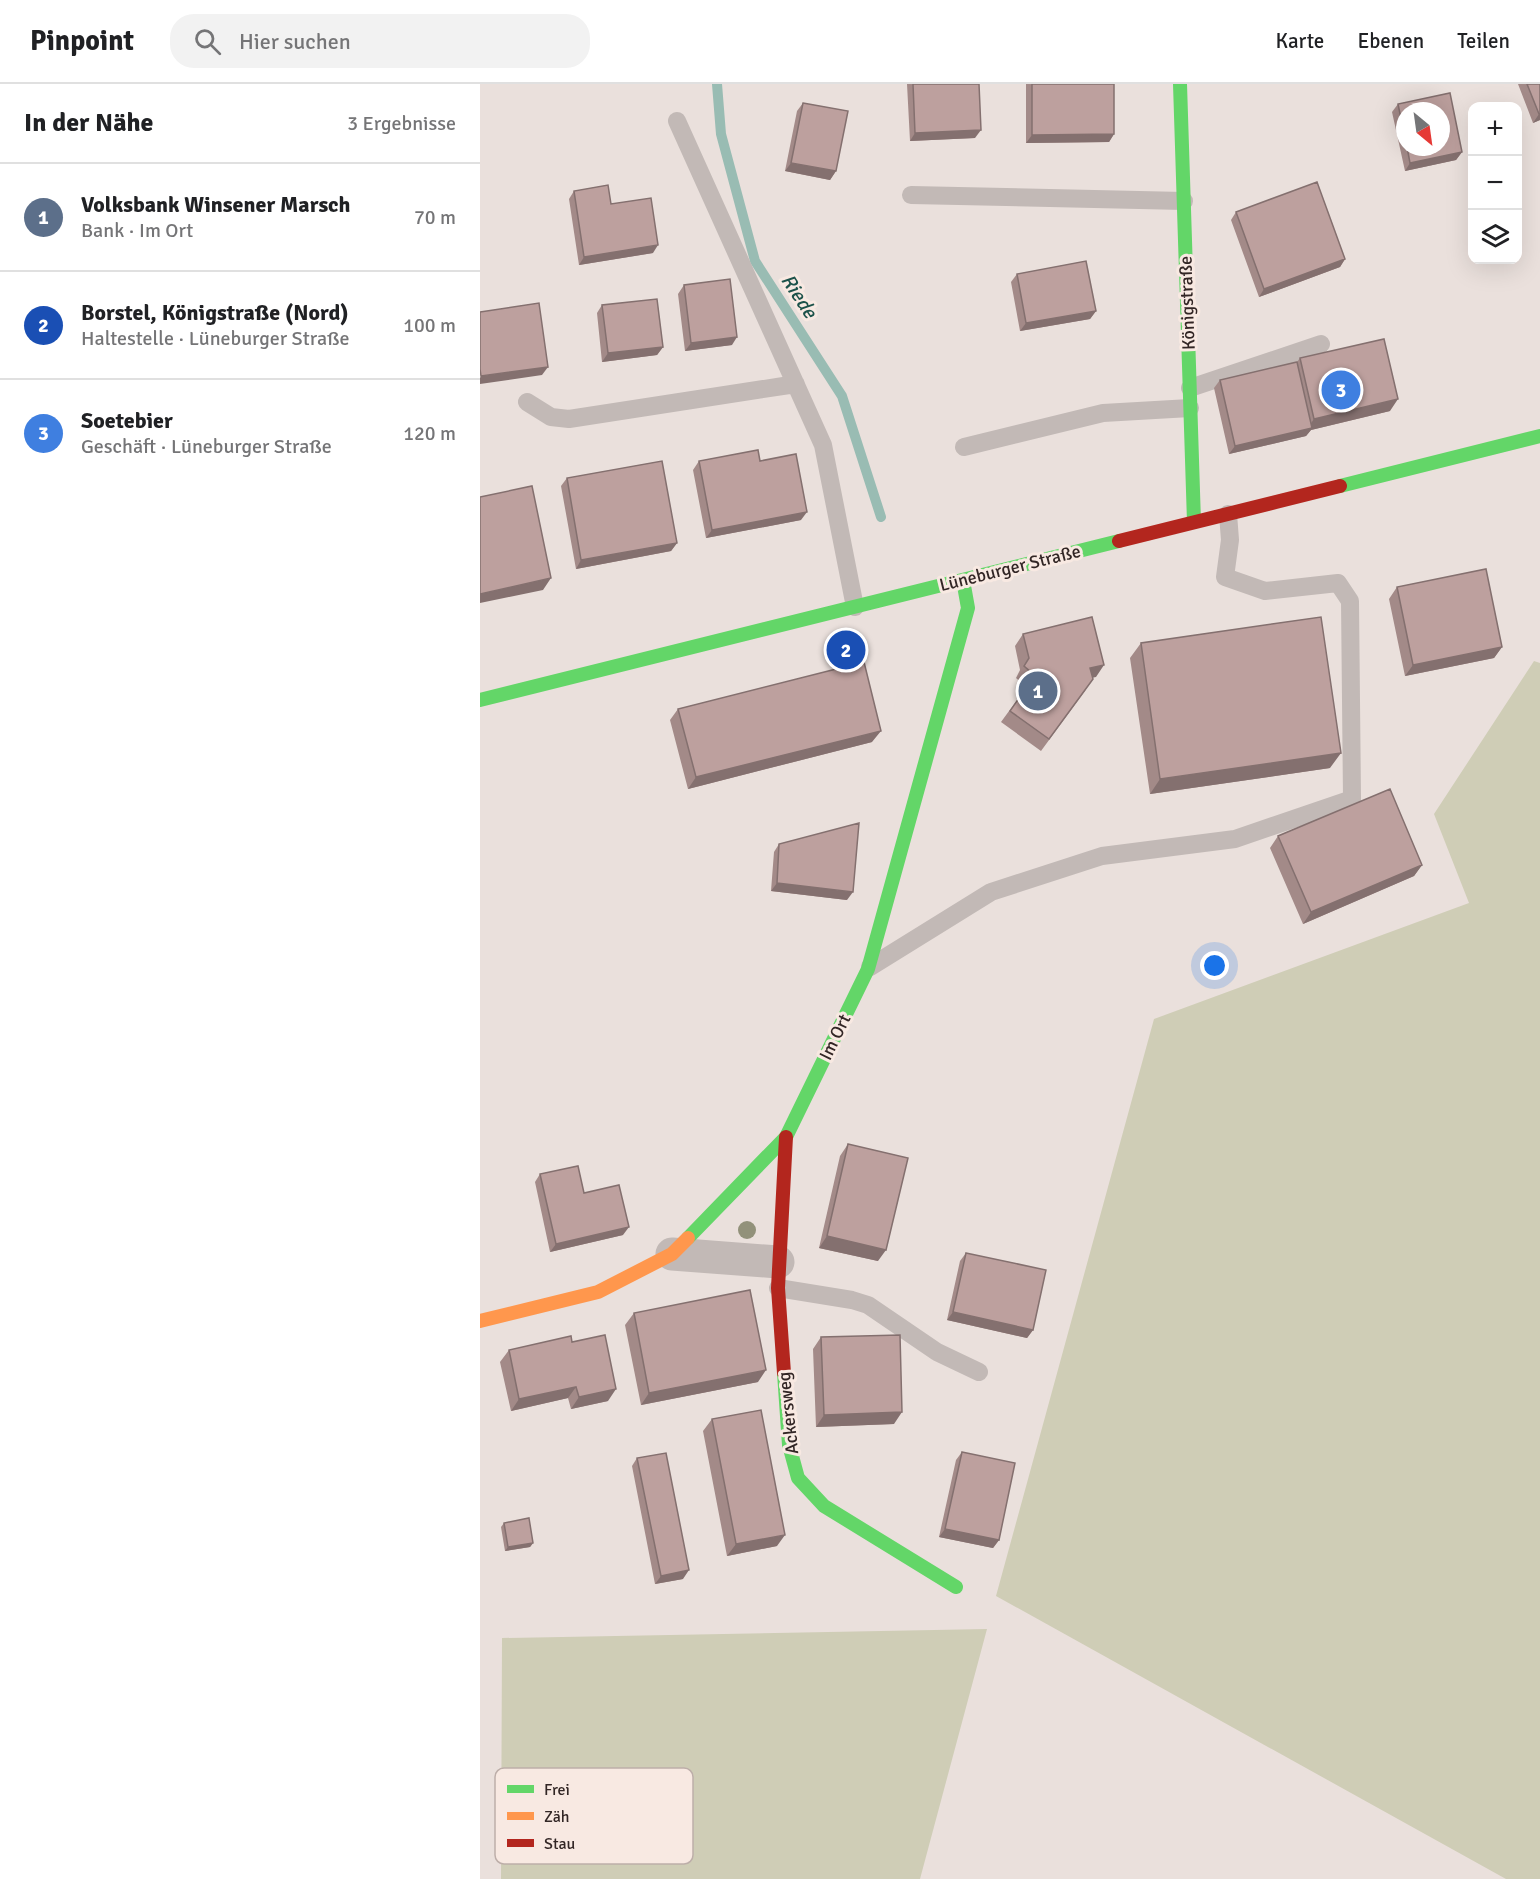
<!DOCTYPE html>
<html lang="de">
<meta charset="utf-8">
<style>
body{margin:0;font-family:Signika,sans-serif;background:#f2f2f2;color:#202124}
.controls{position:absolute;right:18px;top:18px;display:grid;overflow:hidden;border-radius:12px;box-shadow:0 6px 24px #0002}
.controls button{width:54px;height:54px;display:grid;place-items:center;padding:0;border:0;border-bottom:2px solid #e0e0e0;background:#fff;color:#202124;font:30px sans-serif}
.compass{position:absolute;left:916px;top:18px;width:54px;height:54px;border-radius:50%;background:#fff;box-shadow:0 6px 24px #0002;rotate:151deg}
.you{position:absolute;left:735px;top:882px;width:21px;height:21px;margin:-15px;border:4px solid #fff;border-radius:50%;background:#1a73e8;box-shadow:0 0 0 9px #1a73e833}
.badge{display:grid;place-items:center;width:39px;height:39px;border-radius:50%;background:#7c3aed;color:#fff;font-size:20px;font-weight:700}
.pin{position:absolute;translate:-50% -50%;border:3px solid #fff;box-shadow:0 2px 6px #0006}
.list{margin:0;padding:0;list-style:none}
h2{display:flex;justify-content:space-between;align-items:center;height:78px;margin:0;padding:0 24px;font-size:26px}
h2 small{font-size:20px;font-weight:400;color:#757577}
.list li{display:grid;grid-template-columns:39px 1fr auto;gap:18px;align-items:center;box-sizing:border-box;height:108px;padding:0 24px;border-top:2px solid #e0e0e0}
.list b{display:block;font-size:22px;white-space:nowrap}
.list p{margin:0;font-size:20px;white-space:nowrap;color:#757577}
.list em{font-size:20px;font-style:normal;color:#757577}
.icon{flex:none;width:33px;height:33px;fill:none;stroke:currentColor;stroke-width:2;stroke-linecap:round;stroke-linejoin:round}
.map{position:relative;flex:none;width:1060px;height:1795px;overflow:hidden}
header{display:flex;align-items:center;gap:36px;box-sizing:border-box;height:84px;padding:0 30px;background:#fff;border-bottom:2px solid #e0e0e0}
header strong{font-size:28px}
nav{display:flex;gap:33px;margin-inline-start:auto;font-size:21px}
.search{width:420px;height:54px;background:#f2f2f2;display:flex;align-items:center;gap:15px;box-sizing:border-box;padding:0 21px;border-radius:24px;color:#757577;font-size:22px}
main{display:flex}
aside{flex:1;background:#fff}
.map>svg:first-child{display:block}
.grass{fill:#cfcdb6}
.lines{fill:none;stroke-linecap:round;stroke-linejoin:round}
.stream{stroke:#99bcb3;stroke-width:10}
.lane{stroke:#c2b9b6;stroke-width:18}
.street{stroke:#c2b9b6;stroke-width:33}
.fast{stroke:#63d668;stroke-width:14}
.slow{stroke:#ff974d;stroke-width:14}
.jam{stroke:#b3261e;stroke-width:14}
.tree{fill:#92917a}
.wall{fill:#a38a88;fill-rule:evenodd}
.shaded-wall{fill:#84706f}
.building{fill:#bda09e;stroke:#84706f;stroke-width:1.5}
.labels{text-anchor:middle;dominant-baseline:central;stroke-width:6;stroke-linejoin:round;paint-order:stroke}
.street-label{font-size:18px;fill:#322625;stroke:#f8e9e2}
.water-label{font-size:20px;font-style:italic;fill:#1c524a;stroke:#f8e9e2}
.key{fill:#f8e9e2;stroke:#bdaea9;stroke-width:1.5}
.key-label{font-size:16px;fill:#322625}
</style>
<header>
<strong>Pinpoint</strong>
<div class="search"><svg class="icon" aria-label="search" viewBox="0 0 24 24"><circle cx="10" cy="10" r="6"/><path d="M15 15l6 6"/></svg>Hier suchen</div>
<nav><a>Karte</a><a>Ebenen</a><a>Teilen</a></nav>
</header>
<main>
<aside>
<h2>In der Nähe<small>3 Ergebnisse</small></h2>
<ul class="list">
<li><span class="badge" style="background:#5c6f8a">1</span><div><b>Volksbank Winsener Marsch</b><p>Bank · Im Ort</p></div><em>70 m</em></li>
<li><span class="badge" style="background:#1a4fb4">2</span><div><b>Borstel, Königstraße (Nord)</b><p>Haltestelle · Lüneburger Straße</p></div><em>100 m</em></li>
<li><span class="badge" style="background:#3f7fe0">3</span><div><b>Soetebier</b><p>Geschäft · Lüneburger Straße</p></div><em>120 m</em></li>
</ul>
</aside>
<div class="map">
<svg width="1060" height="1795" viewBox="0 0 1060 1795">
<rect width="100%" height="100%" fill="#eae0dc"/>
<path class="grass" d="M1054 577 1060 579V1795H1026L516 1512 674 935 989 819 954 730Z
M507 1545 440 1795H21L22 1554Z"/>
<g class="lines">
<path class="stream" d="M237 0 241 50 275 177 362 312 401 433"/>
<path class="lane" d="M197 37 343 361 375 523
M431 111 704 117
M710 304 841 260
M47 318 71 333 89 335 316 300
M484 363 623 329 710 324
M390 883 511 808 622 772 755 755 872 715 870 517 858 499 785 507 745 493 750 456 748 430
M298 1204 372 1216 388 1221 457 1268 499 1288"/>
<path class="street" d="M192 1170 298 1178"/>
<path class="fast" d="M700 0 714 438
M860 402 1060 352
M0 616 639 457
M208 1154 306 1053 388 885 488 524 483 496
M304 1289 309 1361 318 1394 344 1422 476 1503"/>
<path class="slow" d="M0 1237 118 1208 192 1170 208 1154"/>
<path class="jam" d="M639 457 860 402
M304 1289 298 1204 306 1053"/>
</g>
<circle class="tree" cx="267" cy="1146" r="9"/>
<path class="wall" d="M427 0H499L495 54 430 57Z
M546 0H634V50L629 58 546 59Z
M1038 0H1060V36L1053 39Z
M323 19 356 87 350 96 305 87 317 27Z
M918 20 982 68 976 76 925 87 912 28ZM925 27 961 63H925Z
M94 107 131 120 173 169 99 181 89 115Z
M756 128 865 175 860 183 779 213 751 136Z
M537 190 616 227 610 235 540 247 531 198Z
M204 201 252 261 205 267 198 210Z
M122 221 183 263 177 271 122 278 117 229Z
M820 274 910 327 831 346 826 352 749 370 734 304 740 296 817 278Z
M219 377H280L321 436 226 454 213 386Z
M87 394 197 459 191 467 96 485 81 402Z
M917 503 1022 563 1014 574 925 592 909 515Z
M543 550 616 593H612L605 607 561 667 521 638 545 605 544 601 536 594 540 586 535 562Z
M661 559 850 684 670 710 650 574Z
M198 625 392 658 208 705 190 636Z
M798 752 942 781 934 792 823 840 790 764Z
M299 760 367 816 291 807 294 768Z
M368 1060 398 1177 339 1164 360 1072Z
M60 1090 143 1151 70 1168 55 1098Z
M486 1169 553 1246 547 1254 467 1236 480 1177Z
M154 1229 278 1298 161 1321 145 1241Z
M341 1253 414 1340 336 1343 333 1265Z
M92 1258 128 1317 91 1325 88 1314 31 1327 20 1278 29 1266Z
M232 1335 297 1462 247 1472 223 1347Z
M482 1368 519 1456 513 1464 459 1453 476 1376Z
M157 1374 203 1495 175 1500 152 1382Z
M24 1439 53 1459 50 1463 25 1467 21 1443Z"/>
<path class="shaded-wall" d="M1059 30H1060V36L1053 39Z
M501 46 495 54 430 57 435 49Z
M634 50 629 58 546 59 552 51Z
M982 68 976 76 925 87 930 79Z
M311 79 356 87 350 96 305 87Z
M178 161 173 169 99 181 104 173Z
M865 175 860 183 779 213 784 205Z
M616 227 610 235 540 247 546 239Z
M257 253 252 261 205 267 211 259Z
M183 263 177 271 122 278 128 269Z
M68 283 62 291 0 300V294L1 292Z
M918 315 910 327 831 346 826 352 749 370 755 362 827 345 834 335Z
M327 428 321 436 226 454 232 446Z
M197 459 191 467 96 485 101 476Z
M71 494 63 506 0 519V510Z
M1022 563 1014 574 925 592 933 581Z
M624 581 616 593 602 596 610 584Z
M401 647 392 658 208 705 216 693Z
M861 669 850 684 670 710 680 695Z
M942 781 934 792 823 840 831 828Z
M297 799 373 808 367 816 291 807Z
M149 1143 143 1151 70 1168 76 1160Z
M347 1152 406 1166 398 1177 339 1164Z
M473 1228 553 1246 547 1254 467 1236Z
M286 1286 278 1298 161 1321 169 1309Z
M96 1303 88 1314 31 1327 39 1315Z
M136 1305 128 1317 91 1325 99 1313Z
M422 1328 414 1340 336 1343 344 1331Z
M465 1445 519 1456 513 1464 459 1453Z
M305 1451 297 1462 247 1472 256 1460Z
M53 1459 50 1463 25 1467 28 1463Z
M209 1486 203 1495 175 1500 181 1492Z"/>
<path class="building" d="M433 0H499L501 46 435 49Z
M552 0H634V50L552 51Z
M1047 0H1060V30H1059Z
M970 9 982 68 930 79 927 63H961V27H925V54L918 20Z
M323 19 368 27 356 87 311 79Z
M837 98 865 175 784 205 756 128Z
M128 101 131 120 171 114 178 161 104 173 94 107Z
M606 177 616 227 546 239 537 190Z
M250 195 257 253 211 259 204 201Z
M177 215 183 263 128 269 122 221Z
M59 219 68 283 1 292 0 285V228Z
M904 255 918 315 834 335 820 274Z
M817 278 832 344 755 362 740 296Z
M278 366 280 377 316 370 327 428 232 446 219 377Z
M182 377 197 459 101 476 87 394Z
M52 402 71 494 0 510V413Z
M1006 485 1022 563 933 581 917 503Z
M612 533 624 581 610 584 613 595 569 655 530 627 553 594 552 589 544 582 549 574 543 550Z
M841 533 861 669 680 695 661 559Z
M384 578 401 647 216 693 198 625Z
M910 705 942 781 831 828 798 752Z
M379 739 373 808 297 799 299 760Z
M368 1060 428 1074 406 1166 347 1152Z
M98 1082 104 1109 139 1101 149 1143 76 1160 60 1090Z
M486 1169 566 1186 553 1246 473 1228Z
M270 1206 286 1286 169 1309 154 1229Z
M125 1251 136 1305 99 1313 96 1303 39 1315 29 1266 91 1252 92 1258Z
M420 1251 422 1328 344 1331 341 1253Z
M281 1326 305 1451 256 1460 232 1335Z
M482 1368 535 1379 519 1456 465 1445Z
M186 1369 209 1486 181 1492 157 1374Z
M49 1434 53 1459 28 1463 24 1439Z"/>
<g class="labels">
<g class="street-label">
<text transform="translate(707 219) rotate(-92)">Königstraße</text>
<text transform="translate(530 484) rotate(-14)">Lüneburger Straße</text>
<text transform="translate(355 953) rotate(-64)">Im Ort</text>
<text transform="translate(308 1329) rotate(-96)">Ackersweg</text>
</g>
<g class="water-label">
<text transform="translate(319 212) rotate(57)">Riede</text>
</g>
</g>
<rect x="15" y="1684" width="198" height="96" rx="9" class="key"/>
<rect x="27" y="1701" width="27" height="8" fill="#63d668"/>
<rect x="27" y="1728" width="27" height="8" fill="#ff974d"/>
<rect x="27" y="1755" width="27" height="8" fill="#b3261e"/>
<g class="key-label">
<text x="64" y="1711">Frei</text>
<text x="64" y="1738">Zäh</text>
<text x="64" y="1765">Stau</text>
</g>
</svg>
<div class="controls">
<button>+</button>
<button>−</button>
<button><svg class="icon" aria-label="layers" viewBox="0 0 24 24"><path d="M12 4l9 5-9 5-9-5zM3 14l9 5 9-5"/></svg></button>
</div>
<svg class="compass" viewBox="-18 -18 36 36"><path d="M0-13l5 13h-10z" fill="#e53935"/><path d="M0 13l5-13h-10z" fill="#757577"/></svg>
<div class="you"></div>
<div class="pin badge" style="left:558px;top:607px;background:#5c6f8a">1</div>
<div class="pin badge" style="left:366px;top:566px;background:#1a4fb4">2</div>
<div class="pin badge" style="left:861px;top:306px;background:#3f7fe0">3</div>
</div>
</main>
